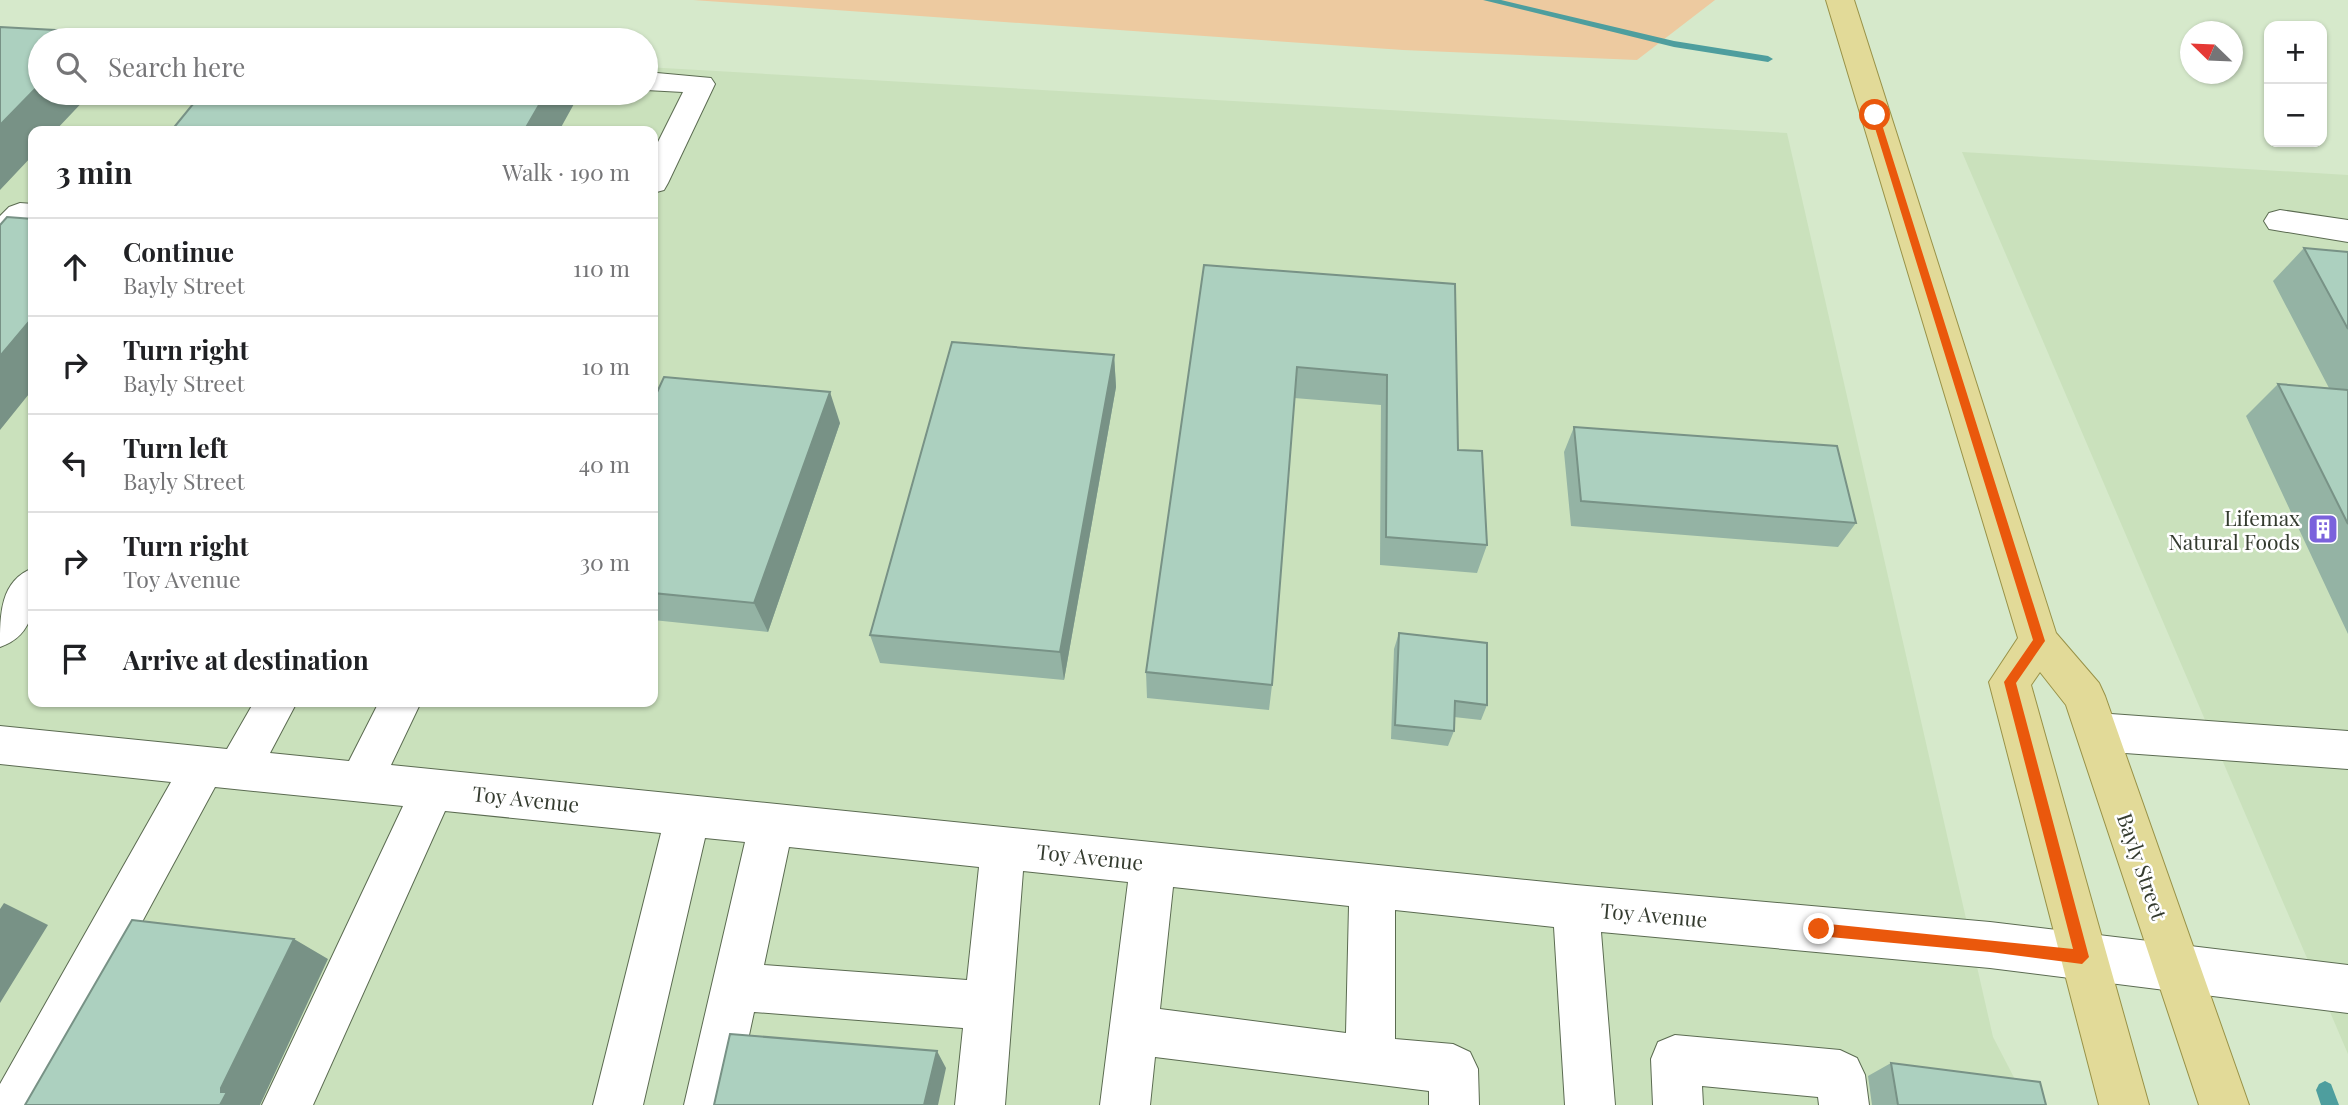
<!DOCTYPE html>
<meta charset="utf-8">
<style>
body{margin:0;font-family:"Playfair Display",serif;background:#f6f6f6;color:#202124}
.controls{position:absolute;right:21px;top:21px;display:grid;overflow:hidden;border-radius:14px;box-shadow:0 2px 5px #0004}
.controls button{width:63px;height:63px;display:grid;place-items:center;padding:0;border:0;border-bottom:2px solid #e0e0e0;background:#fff;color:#202124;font:35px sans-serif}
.compass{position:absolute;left:2180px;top:21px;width:63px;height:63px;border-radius:50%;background:#fff;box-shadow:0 2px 5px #0004;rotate:293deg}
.stop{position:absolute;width:21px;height:21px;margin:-16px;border:5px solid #ea580c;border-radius:50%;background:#fff}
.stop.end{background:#ea580c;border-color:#fff;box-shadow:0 2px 7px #0008}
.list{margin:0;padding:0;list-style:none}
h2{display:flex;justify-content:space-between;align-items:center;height:91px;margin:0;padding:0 28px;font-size:30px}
h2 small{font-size:23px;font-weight:400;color:#757577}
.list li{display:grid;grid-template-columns:46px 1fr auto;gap:21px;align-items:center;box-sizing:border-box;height:98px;padding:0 28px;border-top:2px solid #e0e0e0}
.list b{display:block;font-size:26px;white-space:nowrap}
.list p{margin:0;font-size:23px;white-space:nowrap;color:#757577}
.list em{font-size:23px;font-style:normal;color:#757577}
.icon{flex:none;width:38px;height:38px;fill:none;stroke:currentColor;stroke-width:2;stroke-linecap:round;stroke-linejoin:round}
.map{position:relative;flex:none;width:2348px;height:1105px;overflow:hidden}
.search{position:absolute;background:#fff;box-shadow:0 2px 5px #0004;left:28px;top:28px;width:630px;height:77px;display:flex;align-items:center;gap:18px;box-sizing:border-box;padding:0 24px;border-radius:38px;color:#757577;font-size:26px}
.panel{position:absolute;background:#fff;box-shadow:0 2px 5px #0004;left:28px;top:126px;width:630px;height:581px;border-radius:14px}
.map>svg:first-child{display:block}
.built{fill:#cae1bc;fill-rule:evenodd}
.green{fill:#edcaa0}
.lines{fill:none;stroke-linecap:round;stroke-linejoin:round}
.stream{fill:#4e9e9e;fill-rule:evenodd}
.minor-casing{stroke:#5b6b51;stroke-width:2}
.major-casing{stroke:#999247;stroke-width:2}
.minor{fill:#fff;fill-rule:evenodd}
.major{fill:#e2da98;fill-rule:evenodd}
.wall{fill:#94b3a4}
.shaded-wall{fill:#789286}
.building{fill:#acd0bf;stroke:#789286;stroke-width:2}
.route{fill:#ea580c}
.labels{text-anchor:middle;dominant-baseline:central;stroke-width:5;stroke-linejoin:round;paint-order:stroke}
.poi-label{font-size:21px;fill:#343b2f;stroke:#fff;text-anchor:end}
.street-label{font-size:21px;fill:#343b2f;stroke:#fff}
</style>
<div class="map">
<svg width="2348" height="1105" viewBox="0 0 2348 1105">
<rect width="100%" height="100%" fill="#d6e9cb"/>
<path class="built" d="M0 29 188 40H40V93H646V67L1787 133 1993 1037 2021 1091 2024 1105H0ZM33 131H653V702H33Z
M1962 152 2348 175V1054Z"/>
<path class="green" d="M693 0H1715L1637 60 1403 50Z"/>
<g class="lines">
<path class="stream" d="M1483 0H1501L1674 41 1768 56 1773 59 1768 62 1674 47Z
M2325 1081 2331 1084 2339 1105H2321L2316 1090 2319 1084Z"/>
<g class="minor-casing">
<path id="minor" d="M646 72 711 78 715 84 668 183 664 190 653 193V152L683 92 646 90Z
M20 203 33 204V226L28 225 11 243 0 246V216L9 207Z
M2280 210 2348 220V242L2269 229 2264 221 2269 213Z
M33 568C35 601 37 634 0 647 0 614 0 581 33 568Z
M254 702H297L270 753 349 761 379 702H421L391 765 1576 885 1990 922 2348 965V1013L1990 968 1601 932 1615 1105H1565L1554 927 1395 910V1039L1453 1044 1470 1052 1478 1069 1479 1105H1429V1091L1155 1057 1150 1105H1100L1128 882 1023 871 1005 1105H955L963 1028 754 1012 734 1105H684L745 842 705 838 643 1105H593L661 833 445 811 313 1105H262L403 806 215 787 43 1105H0V1084L171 782 0 764V726L227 749ZM789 847 979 867 967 980 764 965ZM1173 887 1349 906 1346 1033 1160 1009Z
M2097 713 2348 731V769L2097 751 2082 745 2076 732 2082 719Z
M1675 1035 1840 1050 1857 1058 1865 1075 1869 1105H1819L1818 1097 1702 1086 1703 1105H1653L1651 1059 1658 1042Z"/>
</g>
<g class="major-casing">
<path id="major" d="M1826 0H1854L2056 633 2099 683 2105 696 2249 1105H2199L2066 705 2040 672 2031 685 2149 1105H2099L1989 682 2018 638Z"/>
</g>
<use href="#minor" class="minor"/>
<use href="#major" class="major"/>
</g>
<path class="wall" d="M2304 248 2348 252V634L2246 416 2278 384 2329 388 2273 281Z
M1204 265 1455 284 1458 450 1487 545 1477 573 1380 565 1381 405 1294 398 1272 685 1269 710 1147 698 1146 672Z
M1114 355 1116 387 1064 680 880 663 870 635Z
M653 401 840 423 768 632 653 620Z
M1574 427 1856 523 1838 547 1571 526 1564 452Z
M1399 633 1487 705 1481 720 1454 717V731L1448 746 1391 739 1394 649Z
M1891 1063 2046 1105H1872L1868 1076Z"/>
<path class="shaded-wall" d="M91 32 97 40H83Z
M40 84V93H91L55 131H33V155L0 190V125Z
M546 93H580L559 131H524Z
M33 317V389L0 430V356Z
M1114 355 1116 387 1064 680 1060 652Z
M830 392 840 423 768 632 754 603Z
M4 903 48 925 0 1003V909Z
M294 939 328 959 260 1105H220L221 1088Z
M937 1051 946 1068 938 1105H924Z"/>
<path class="building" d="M0 27 91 32 83 40H40V84L0 125Z
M202 93H546L524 131H171Z
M7 217 33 219V317L0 356V225Z
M2304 248 2348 252V329Z
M1204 265 1455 284 1458 450 1482 451 1487 545 1386 537 1387 375 1297 367 1272 685 1146 672Z
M952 342 1114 355 1060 652 870 635Z
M664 377 830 392 754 603 653 593V401Z
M2278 384 2348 390V524Z
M1574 427 1837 446 1856 523 1581 501Z
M1399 633 1487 643V705L1455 701 1454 731 1395 725Z
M132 920 294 939 221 1088V1092H227L220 1105H25Z
M730 1034 937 1051 924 1105H714Z
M1891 1063 2040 1082 2046 1105H1898Z"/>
<path class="route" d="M1875 112 1879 115 2045 641 2016 683 2089 957 2082 964 1990 952 1819 936 1813 929 1819 923 2073 949 2004 682 2033 640 1871 115Z"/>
<defs>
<g id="building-square" transform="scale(1.575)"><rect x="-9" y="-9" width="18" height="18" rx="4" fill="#7b62dc" stroke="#fff"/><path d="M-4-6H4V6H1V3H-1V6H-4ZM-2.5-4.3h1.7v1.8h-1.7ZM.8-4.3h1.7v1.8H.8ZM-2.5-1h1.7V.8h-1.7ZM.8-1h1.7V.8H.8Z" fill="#fff"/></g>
</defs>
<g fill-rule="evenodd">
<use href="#building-square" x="2323" y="529"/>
</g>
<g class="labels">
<g class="poi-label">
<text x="2300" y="517">Lifemax<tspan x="2300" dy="24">Natural Foods</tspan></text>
</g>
<g class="street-label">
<text transform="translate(526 798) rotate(6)">Toy Avenue</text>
<text transform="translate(1090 856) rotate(6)">Toy Avenue</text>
<text transform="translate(2143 866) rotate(71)">Bayly Street</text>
<text transform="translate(1654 914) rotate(5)">Toy Avenue</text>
</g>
</g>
</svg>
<div class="controls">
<button>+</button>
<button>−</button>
</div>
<svg class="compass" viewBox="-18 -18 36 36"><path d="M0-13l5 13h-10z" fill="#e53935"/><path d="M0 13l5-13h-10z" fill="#757577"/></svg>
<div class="stop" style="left:1875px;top:115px"></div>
<div class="stop end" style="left:1819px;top:929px"></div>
<div class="search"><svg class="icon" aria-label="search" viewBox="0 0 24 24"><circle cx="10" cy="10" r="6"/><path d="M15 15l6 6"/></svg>Search here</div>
<section class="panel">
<h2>3 min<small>Walk · 190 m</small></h2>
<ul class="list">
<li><svg class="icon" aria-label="ahead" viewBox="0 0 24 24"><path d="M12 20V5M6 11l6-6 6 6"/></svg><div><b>Continue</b><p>Bayly Street</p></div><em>110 m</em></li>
<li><svg class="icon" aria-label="right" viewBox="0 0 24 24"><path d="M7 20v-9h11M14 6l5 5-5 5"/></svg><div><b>Turn right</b><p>Bayly Street</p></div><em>10 m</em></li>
<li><svg class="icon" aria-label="left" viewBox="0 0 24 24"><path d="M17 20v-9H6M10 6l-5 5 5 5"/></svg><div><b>Turn left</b><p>Bayly Street</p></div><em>40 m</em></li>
<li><svg class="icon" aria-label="right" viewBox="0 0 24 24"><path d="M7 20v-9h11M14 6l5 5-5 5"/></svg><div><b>Turn right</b><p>Toy Avenue</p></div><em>30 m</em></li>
<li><svg class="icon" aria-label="arrive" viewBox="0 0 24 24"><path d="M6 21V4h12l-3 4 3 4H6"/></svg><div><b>Arrive at destination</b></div></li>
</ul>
</section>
</div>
